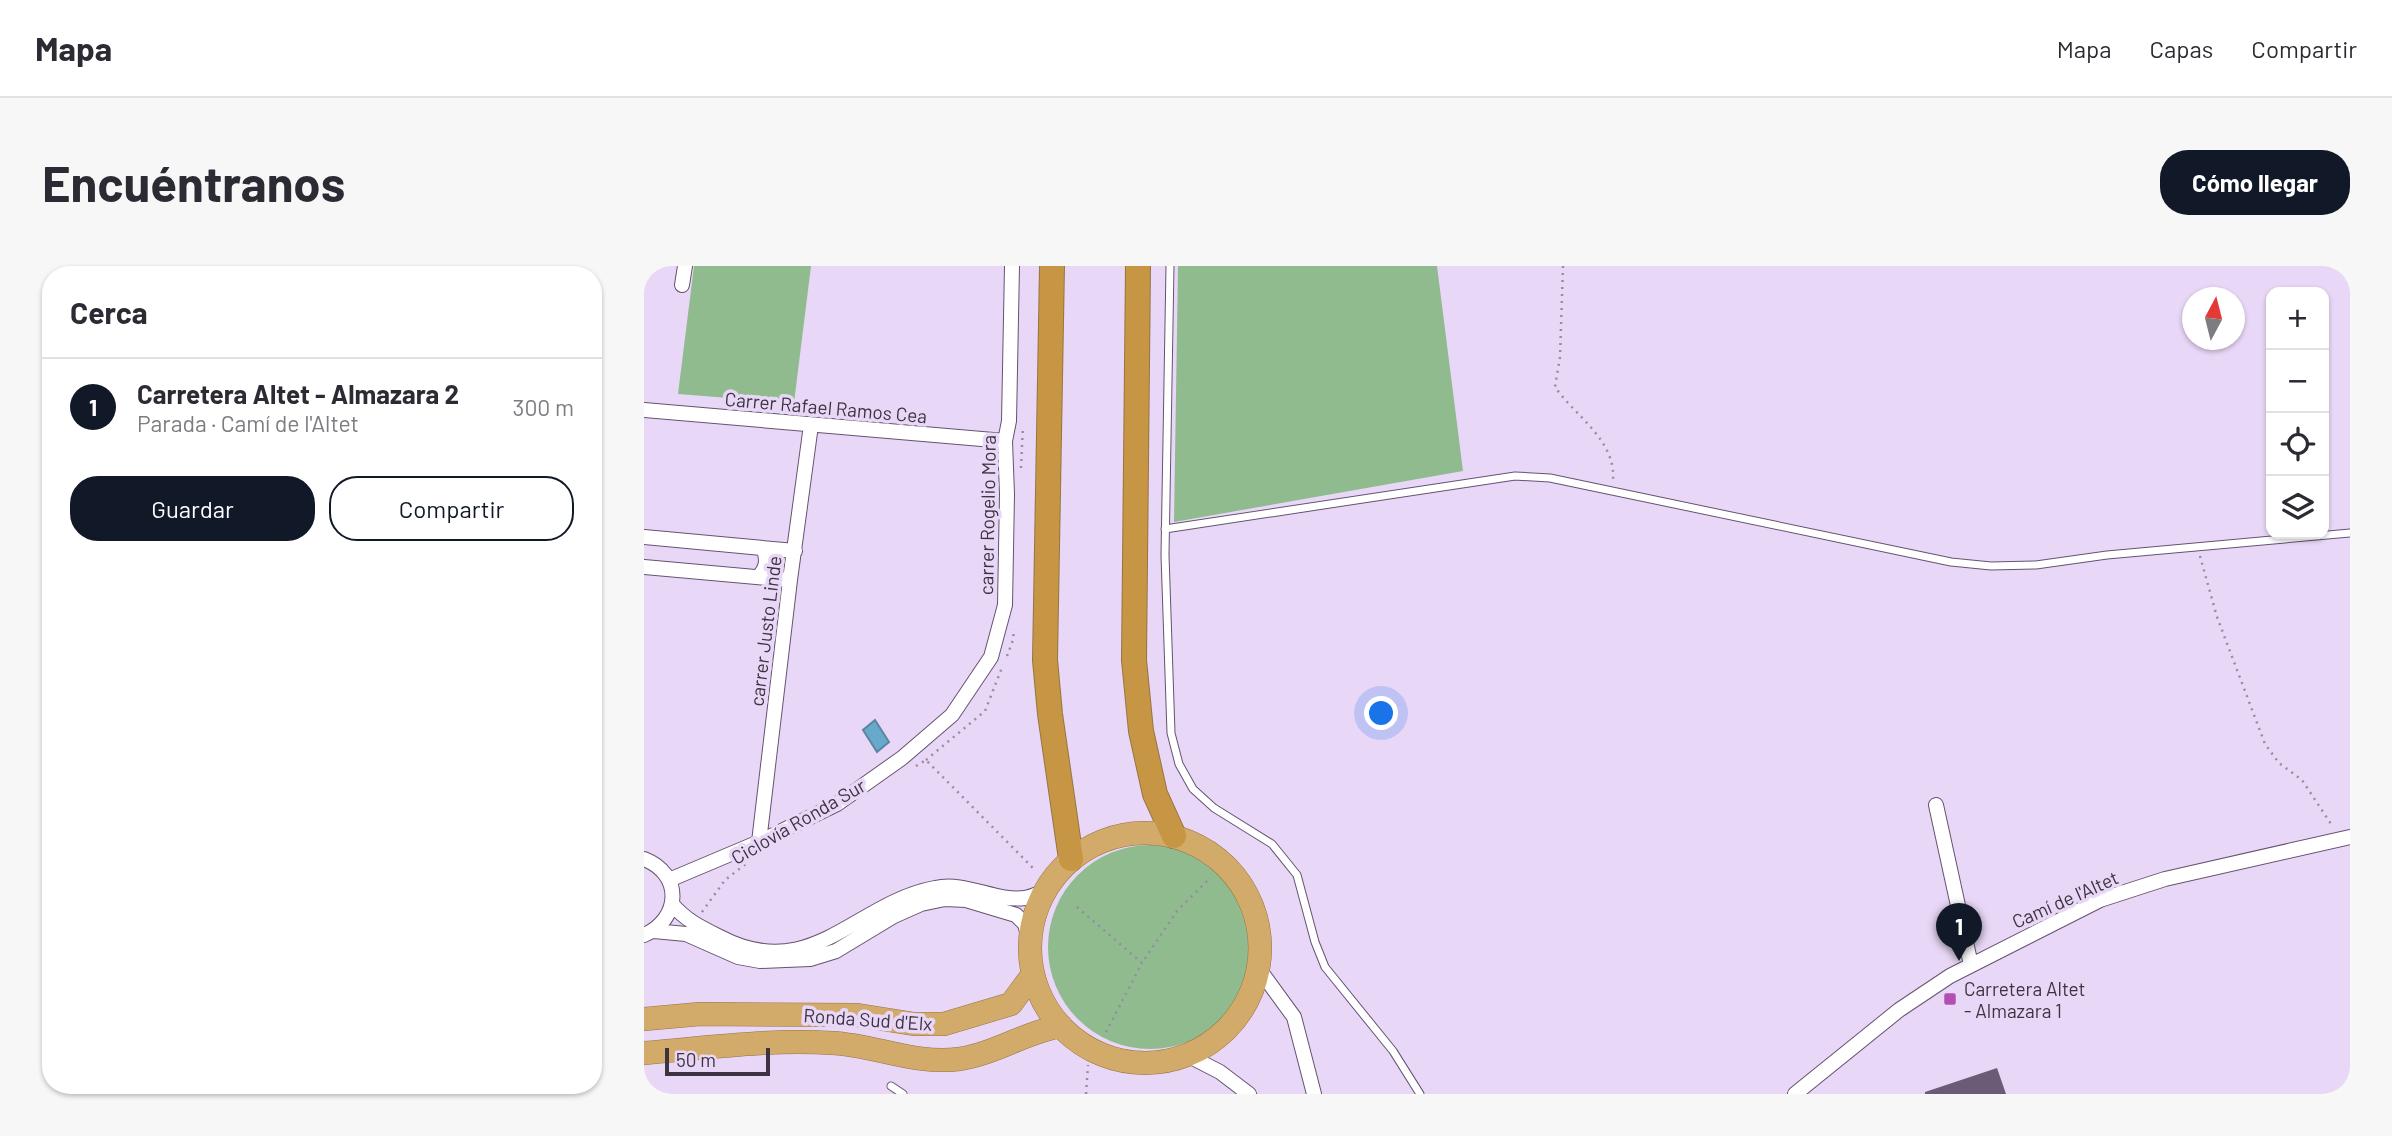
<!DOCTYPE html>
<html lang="es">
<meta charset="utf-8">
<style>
body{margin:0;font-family:Barlow,sans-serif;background:#f7f7f7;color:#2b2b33}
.controls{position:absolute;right:21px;top:21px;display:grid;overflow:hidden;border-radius:14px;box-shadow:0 2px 5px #0004}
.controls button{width:63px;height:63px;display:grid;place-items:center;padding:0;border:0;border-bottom:2px solid #e1e1e2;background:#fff;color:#2b2b33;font:35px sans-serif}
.compass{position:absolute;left:1538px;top:21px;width:63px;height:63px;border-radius:50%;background:#fff;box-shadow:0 2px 5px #0004;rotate:7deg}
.scale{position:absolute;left:21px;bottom:18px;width:105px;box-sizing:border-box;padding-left:7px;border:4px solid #3b3440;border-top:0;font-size:19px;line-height:24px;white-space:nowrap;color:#3b3440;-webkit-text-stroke:5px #e9d7f7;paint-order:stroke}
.you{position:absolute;left:738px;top:448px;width:24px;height:24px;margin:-18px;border:5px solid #fff;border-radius:50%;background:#1a73e8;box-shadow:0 0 0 10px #1a73e833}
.badge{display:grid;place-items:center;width:46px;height:46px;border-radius:50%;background:#111827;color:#fff;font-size:23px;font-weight:700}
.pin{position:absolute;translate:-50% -58px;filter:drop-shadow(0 2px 4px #0008)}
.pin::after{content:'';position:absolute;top:37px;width:24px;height:21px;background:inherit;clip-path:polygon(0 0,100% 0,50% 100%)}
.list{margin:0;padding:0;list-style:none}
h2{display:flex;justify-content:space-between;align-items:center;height:91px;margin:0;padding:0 28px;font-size:30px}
h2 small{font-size:23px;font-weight:400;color:#7c7c81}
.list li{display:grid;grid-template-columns:46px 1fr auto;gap:21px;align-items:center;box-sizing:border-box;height:98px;padding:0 28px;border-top:2px solid #e1e1e2}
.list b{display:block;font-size:26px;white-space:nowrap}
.list p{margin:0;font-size:23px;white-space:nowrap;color:#7c7c81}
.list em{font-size:23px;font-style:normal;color:#7c7c81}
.actions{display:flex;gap:14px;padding:21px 28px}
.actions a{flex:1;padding:16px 0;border:2px solid #111827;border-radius:28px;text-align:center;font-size:24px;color:#111827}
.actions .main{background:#111827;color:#fff}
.icon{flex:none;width:38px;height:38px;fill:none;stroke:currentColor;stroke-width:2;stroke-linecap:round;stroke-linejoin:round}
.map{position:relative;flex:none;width:1706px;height:828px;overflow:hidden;border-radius:28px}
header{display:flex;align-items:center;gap:42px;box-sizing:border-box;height:98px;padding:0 35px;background:#fff;border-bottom:2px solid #e1e1e2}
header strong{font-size:33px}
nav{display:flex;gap:38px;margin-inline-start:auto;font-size:24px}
.intro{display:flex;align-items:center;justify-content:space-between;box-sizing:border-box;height:168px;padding:0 42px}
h1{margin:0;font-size:49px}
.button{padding:18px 32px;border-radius:28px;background:#111827;color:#fff;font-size:24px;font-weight:700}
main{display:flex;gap:42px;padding:0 42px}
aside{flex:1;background:#fff;border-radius:28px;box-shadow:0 2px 5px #0004}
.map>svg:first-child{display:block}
.green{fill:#8fbb8f}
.water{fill:#67a9cb;stroke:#5a86a1;stroke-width:2}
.building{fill:#6b5b77}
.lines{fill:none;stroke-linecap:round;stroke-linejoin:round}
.service-casing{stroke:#645470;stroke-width:9}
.minor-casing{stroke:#645470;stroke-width:16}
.trunk-casing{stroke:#967443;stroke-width:24}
.motorway-casing{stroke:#967443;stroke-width:26}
.path{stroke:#988ba2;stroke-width:2.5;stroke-dasharray:2 5;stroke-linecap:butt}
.service{stroke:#fff;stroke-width:7}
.minor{stroke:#fff;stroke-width:14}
.trunk{stroke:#d2ab6a;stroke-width:23}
.motorway{stroke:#c79645;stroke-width:24}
.poi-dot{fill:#b34eb3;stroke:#e9d7f7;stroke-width:2.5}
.labels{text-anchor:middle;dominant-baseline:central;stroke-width:7;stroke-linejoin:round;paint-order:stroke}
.street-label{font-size:19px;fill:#3b3440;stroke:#e9d7f7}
.poi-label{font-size:19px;fill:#3b3440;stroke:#e9d7f7;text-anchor:start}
</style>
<header>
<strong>Mapa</strong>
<nav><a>Mapa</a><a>Capas</a><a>Compartir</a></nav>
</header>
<div class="intro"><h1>Encuéntranos</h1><a class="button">Cómo llegar</a></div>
<main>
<aside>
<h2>Cerca<small></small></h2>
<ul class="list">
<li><span class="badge">1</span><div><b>Carretera Altet - Almazara 2</b><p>Parada · Camí de l'Altet</p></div><em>300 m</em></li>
</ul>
<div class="actions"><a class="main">Guardar</a><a>Compartir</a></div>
</aside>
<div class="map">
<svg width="1706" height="828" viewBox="0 0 1706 828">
<rect width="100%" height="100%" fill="#e9d7f7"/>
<path class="green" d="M50 0H167L150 137 34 128Z
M534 0H793L819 205 530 256Z
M404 681a102 102 0 1 1 204 0a102 102 0 1 1-204 0Z"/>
<path class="water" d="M231 454 245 476 233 486 219 464Z"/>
<path class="building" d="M1353 802 1362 828H1281V826Z"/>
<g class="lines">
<g class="service-casing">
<path id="service" d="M526 0 521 289 527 467 535 498 549 523 570 542 628 578 653 609 671 676 681 701 749 785 776 828
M521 263 871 210 906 212 1307 296 1347 300 1392 299 1463 289 1706 267
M247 820 259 828"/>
</g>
<g class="minor-casing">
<path id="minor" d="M38 19 41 0
M0 144 361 175
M0 271 151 285
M0 301 146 314
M114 311C123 302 124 293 119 282
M1292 539 1327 699
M115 576 146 314 167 159
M0 593C39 608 37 653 0 669
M25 614 115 576 193 538 258 492 308 449 347 391 361 339 363 228 361 175 365 155 368 0
M28 638C41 654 58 662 76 671 167 719 211 637 291 622 322 615 351 636 381 632 388 631 395 627 402 625
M10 665 42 668 94 691 116 695 166 693 192 685 250 650 277 638 301 633 322 634 372 649 381 658 386 678
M615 703 650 751 670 828
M543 789 576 806 605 828
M1151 828 1255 744 1306 710 1456 634 1521 613 1706 571"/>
</g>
<g class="trunk-casing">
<path id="trunk" d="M386 682a115 115 0 1 1 230 0a115 115 0 1 1-230 0Z
M0 753 56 748 213 749 270 758H300L367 738 389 708
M0 787C62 782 125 773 188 777 231 779 271 799 315 793 350 788 382 766 417 760"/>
</g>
<g class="motorway-casing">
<path id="motorway" d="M408 0 401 394 406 448 427 593
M494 0 490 394 497 465 511 528 530 570"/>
</g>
<path class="path" d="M919 0 916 91 911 121C931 150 972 174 969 214
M377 202 379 160
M1556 290 1573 351 1621 478 1635 497 1658 514 1689 561
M363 390 369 374 370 363
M282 494 341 445 359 399
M272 500 282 494 389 602
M433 641 498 697 533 645 566 612
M58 646 81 614 103 597
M462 766 498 697
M442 828 444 799"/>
<use href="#service" class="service"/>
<use href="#minor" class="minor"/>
<use href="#trunk" class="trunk"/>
<use href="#motorway" class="motorway"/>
</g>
<rect class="poi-dot" x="1299" y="726" width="14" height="14" rx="3.5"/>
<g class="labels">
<g class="street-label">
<text transform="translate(182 141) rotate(5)">Carrer Rafael Ramos Cea</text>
<text transform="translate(343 249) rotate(-89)">carrer Rogelio Mora</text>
<text transform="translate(121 365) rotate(-83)">carrer Justo Linde</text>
<text transform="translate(154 555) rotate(-30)">Ciclovía Ronda Sur</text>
<text transform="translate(1421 633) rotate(-24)">Camí de l'Altet</text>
<text transform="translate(224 753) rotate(4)">Ronda Sud d'Elx</text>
</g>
<g class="poi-label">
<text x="1320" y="722">Carretera Altet<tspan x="1320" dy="22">- Almazara 1</tspan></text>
</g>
</g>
</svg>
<div class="controls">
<button>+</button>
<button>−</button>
<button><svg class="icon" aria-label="locate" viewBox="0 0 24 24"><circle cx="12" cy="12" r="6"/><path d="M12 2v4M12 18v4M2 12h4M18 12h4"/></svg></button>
<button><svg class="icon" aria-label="layers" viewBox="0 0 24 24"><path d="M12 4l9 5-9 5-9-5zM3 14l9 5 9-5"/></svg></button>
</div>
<svg class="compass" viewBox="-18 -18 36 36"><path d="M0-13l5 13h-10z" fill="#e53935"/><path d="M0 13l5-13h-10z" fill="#7c7c81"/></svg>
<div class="scale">50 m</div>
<div class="you"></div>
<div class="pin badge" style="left:1315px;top:695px">1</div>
</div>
</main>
